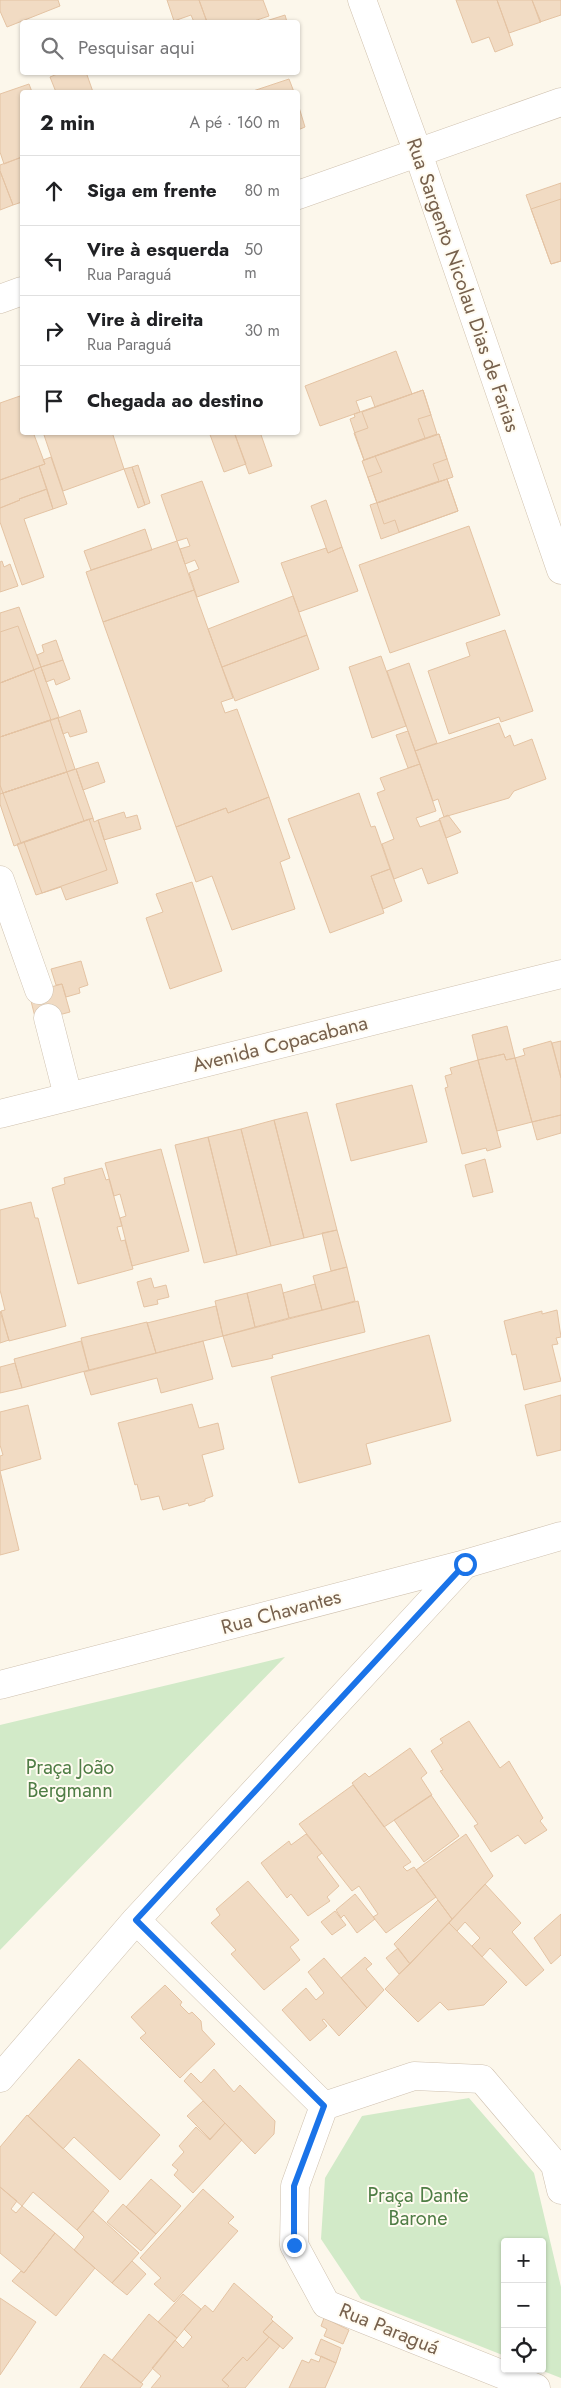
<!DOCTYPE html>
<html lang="pt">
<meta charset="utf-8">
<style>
body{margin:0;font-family:Jost,sans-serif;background:#f2f2f2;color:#202124}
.controls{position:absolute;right:15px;bottom:15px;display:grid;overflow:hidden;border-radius:5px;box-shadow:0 1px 4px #0004}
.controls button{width:45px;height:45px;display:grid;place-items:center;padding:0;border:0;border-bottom:1px solid #e0e0e0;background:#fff;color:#202124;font:25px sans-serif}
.stop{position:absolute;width:15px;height:15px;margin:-11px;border:4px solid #1a73e8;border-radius:50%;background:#fff}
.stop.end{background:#1a73e8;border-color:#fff;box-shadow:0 1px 5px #0008}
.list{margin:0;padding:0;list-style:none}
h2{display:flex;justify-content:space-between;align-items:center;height:65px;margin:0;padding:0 20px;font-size:21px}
h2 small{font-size:16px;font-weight:400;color:#757577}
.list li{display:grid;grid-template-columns:32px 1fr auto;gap:15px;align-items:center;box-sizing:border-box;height:70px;padding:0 20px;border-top:1px solid #e0e0e0}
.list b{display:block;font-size:19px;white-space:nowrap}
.list p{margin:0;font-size:16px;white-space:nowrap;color:#757577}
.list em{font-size:16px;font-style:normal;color:#757577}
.icon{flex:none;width:28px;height:28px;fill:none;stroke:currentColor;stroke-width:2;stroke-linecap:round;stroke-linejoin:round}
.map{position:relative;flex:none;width:561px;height:2388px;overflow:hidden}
.search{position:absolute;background:#fff;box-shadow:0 1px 4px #0004;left:20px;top:20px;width:280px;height:55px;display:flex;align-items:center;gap:12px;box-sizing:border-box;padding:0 18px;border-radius:5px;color:#757577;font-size:19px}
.panel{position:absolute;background:#fff;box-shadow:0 1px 4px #0004;left:20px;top:90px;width:280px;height:345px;border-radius:5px}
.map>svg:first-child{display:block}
.green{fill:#d2eac8}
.building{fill:#f1dbc3;stroke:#e4c3a3}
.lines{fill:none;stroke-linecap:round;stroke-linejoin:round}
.minor-casing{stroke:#cfc1af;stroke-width:29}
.tertiary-casing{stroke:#cfc1af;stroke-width:29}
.secondary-casing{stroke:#d1c2ae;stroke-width:29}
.minor{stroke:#fff;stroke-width:28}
.tertiary{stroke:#fff;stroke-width:28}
.secondary{stroke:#fff;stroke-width:28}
.route{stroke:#1a73e8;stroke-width:6}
.labels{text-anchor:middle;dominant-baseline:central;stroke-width:4;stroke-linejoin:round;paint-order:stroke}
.street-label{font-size:20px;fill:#77614d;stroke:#fffbf1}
.park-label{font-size:20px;fill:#4f7d45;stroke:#fffbf1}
</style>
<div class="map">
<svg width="561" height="2388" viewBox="0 0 561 2388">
<rect width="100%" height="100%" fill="#fcf7eb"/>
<path class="green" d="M285 1657 0 1950V1725Z
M469 2098 534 2173 561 2287V2378L538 2369H542V2242H505V2356L361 2299 321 2239 325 2178 362 2116Z"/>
<path class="building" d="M0 0H58L60 6 7 27 0 11Z
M167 0H199L207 22H194L191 15 174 21Z
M199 0H263L269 16 251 22H207Z
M456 0H497L513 45 495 52 489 37 472 43Z
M497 0H532L541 22 509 33Z
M532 0H561V15L540 22Z
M285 15 287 22H263Z
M62 72H86L93 92H56L50 77Z
M289 79 294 92H250Z
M29 84 32 92H22V157L4 164 0 152V94Z
M298 104 305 127 298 130Z
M22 157V202L13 205 0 171V165Z
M0 171 13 205 0 210Z
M561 183V261L551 264 526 195Z
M561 199V261L551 264 531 209Z
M396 351 412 394 375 407 371 396 356 401 360 412 320 426 305 386Z
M423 390 431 415 418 419 425 438 364 460 354 433 368 428 362 412Z
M423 390 437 434 364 460 350 419 355 417 354 414Z
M20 396 22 404V432H33L45 464 0 480V403Z
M43 432H112L124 469 63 491Z
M209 432H234L246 464 224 472Z
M234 432H260L272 466 249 474Z
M439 434 447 459 433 464 439 481 377 503 368 477 382 472 375 456Z
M439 434 453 477 377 503 362 461Z
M51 457 67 504 53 509 39 466 45 464 43 460Z
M138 465 150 503 145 505 132 467Z
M39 466 47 489 19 499 20 500 0 508V480Z
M132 467 145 505 138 508 124 469Z
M447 479 458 511 381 539 370 505Z
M447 479 458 511 399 532 395 520 384 524 377 503Z
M202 481 239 582 197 597 189 573 199 569 195 560 185 564 180 549 190 546 187 538 177 541 161 495Z
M47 489 53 509 24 519 44 577 22 585 0 522V508L20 500 19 499Z
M326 500 342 547 328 553 311 506Z
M469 526 500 615 390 653 359 565Z
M145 529 152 550 91 570 84 551Z
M177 541 194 590 103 622 86 572Z
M342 547 358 591 299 612 281 563 326 548 328 553Z
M2 561 4 567 10 564 18 586 0 592V562Z
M194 590 233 698 221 702 225 713 237 709 269 797 228 813 226 808 176 827 103 622Z
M293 596 307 635 222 667 208 629Z
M19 607 41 667 0 683V613Z
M18 626 34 670 0 683V632Z
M505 630 533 711 501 722 499 717 449 734 428 671 470 656 466 643Z
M307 635 319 669 235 701 222 667Z
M56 640 63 660 41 667 37 655 44 652 42 645Z
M381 656 406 726 372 738 349 667Z
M63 660 70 679 56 685 54 679 46 682 41 667Z
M409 663 437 743 415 751 387 671Z
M41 667 59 717 0 737V683Z
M34 670 51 720 0 737V683Z
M80 710 87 732 70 737 68 732 63 734 58 718Z
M58 718 75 769 0 794V737Z
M50 720 67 772 3 793 0 785V737Z
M499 723 505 738 510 735 514 746 532 739 546 779 514 791 509 798 444 817 438 799 433 801 415 751Z
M408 731 420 764 408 768 396 735Z
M98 762 105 782 83 790 76 769Z
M420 764 436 811 416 818 420 827 440 820 458 873 428 884 422 868 394 879 382 844 394 839 377 793 385 790 380 778Z
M76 769 93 818 14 846 0 804V794Z
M67 772 84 821 21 843 3 793Z
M359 793 371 827 375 826 390 869 371 876 384 913 330 933 288 819Z
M269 797 290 858 280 862 295 909 232 930 212 876 196 882 176 827 226 808 228 813Z
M124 812 126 818 137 815 141 829 104 840 98 820Z
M448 815 461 832 446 838 439 819Z
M93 818 94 822 98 820 118 883 66 900 61 887 36 895 17 844Z
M89 819 107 870 42 893 24 842Z
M390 869 402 901 383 909 371 876Z
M192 882 222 971 170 989 146 918 163 912 156 894Z
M81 961 88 985 79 988 80 993 66 997 62 984 56 985 51 969Z
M62 984 70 1012 36 1021 29 993Z
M507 1026 515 1058 506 1060 504 1054 478 1060 472 1035Z
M551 1041 561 1078V1115L532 1122 515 1058 525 1055 523 1049Z
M561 1041V1078L552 1043Z
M504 1054 506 1060 515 1058 532 1122 497 1131 478 1060Z
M478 1060 501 1147 487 1151 486 1148 462 1154 445 1088 448 1087 445 1076 452 1074 450 1068Z
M412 1085 427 1142 351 1161 336 1104Z
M307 1112 337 1230 304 1238 274 1120Z
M561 1115V1133L537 1140 532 1122Z
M274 1120 304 1238 271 1246 241 1129Z
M241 1129 271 1246 237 1255 208 1137Z
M208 1137 237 1255 204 1263 175 1145Z
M161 1149 189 1251 132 1266 120 1218 126 1216 120 1194 114 1196 105 1163Z
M485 1159 493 1192 473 1197 465 1165Z
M102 1168 106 1180 109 1179 122 1226 117 1227 121 1241 125 1240 133 1269 78 1284 52 1188 65 1184 64 1178Z
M31 1202 35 1218H38L66 1326 9 1341 1 1311 5 1310 0 1290V1210Z
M337 1230 347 1267 331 1271 322 1233Z
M347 1267 355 1301 322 1310 313 1276Z
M151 1278 154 1288 166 1285 169 1297 157 1300 158 1304 144 1307 137 1282Z
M281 1284 289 1318 255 1327 247 1293Z
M315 1284 322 1310 289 1318 283 1293Z
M247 1293 255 1327 223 1336 215 1301Z
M358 1301 365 1332 272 1355 273 1358 232 1367 223 1336Z
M216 1306 223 1336 156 1353 147 1323Z
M557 1310 561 1337 556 1338 558 1344 552 1345 561 1381 524 1390 516 1354 512 1355 504 1321 542 1311V1314Z
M0 1311 9 1340 0 1343Z
M147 1322 156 1353 89 1370 81 1338Z
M429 1335 451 1421 366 1444 371 1464 299 1483 271 1377Z
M81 1341 89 1370 22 1388 14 1359Z
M203 1341 213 1379 161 1393 157 1378 91 1395 84 1372Z
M15 1363 22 1388 0 1393V1367Z
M561 1395V1450L537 1456 525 1405Z
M192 1404 199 1428 218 1423 224 1449 202 1455 213 1496 205 1499V1501L189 1506 188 1503 163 1510 159 1496 141 1500 137 1484 135 1485 118 1423Z
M28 1405 41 1459 0 1471V1456L3 1455 0 1445V1412Z
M0 1471 19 1550 0 1555Z
M469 1721 500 1768 509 1761 543 1818 540 1821 547 1830 525 1844 518 1835 491 1852 474 1826 478 1824 440 1771 443 1770 431 1751 443 1743 440 1739Z
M410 1748 427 1773 421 1778 432 1795 384 1827 352 1783 365 1773 369 1777Z
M353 1785 411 1862 403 1867 407 1871 414 1867 436 1897 386 1933 373 1917 378 1914 359 1886 352 1891 299 1824Z
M431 1795 459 1836 424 1862 394 1820Z
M306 1834 322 1853 317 1857 339 1886 327 1897 330 1901 308 1916 291 1894 287 1898 261 1863 289 1841 291 1845Z
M466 1834 493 1876 452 1919 416 1870Z
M248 1881 299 1940 290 1947 300 1960 264 1990 231 1954 236 1950 211 1923 220 1915 216 1909Z
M485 1884 521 1923 512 1932 544 1970 526 1986 490 1948 482 1957 472 1946 480 1938 465 1922 457 1931 449 1923Z
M355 1894 375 1919 357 1933 344 1915 341 1918 336 1910Z
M438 1900 452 1919 410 1964 394 1944Z
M335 1911 346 1925 332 1935 321 1922Z
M561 1914V1955L551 1964 534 1938Z
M449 1923 507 1982 484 2005 448 2010 440 2002 418 2022 385 1989Z
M398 1948 410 1964 399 1974 386 1958Z
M365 1957 372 1964 366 1969 384 1990 367 2008 341 1978Z
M324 1958 367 2008 339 2036 324 2019 322 2020 327 2026 310 2041 282 2010 306 1988 316 2000 324 1993 308 1972Z
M165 1985 182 2002 180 2005 189 2014 192 2012 201 2021 202 2030 215 2044 180 2078 140 2038 146 2033 131 2017Z
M79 2059 160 2135 120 2180 74 2137 63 2149 28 2116Z
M214 2069 234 2092 240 2085 275 2121 274 2134 255 2154 184 2081 191 2073 201 2083Z
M203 2101 225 2123 210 2139 187 2116Z
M27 2115 109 2191 77 2230 33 2192 22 2206 0 2187V2147Z
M225 2123 242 2140 193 2193 174 2175 178 2170 172 2165 184 2152 179 2146 196 2127 210 2140Z
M151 2179 181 2206 156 2234 126 2207Z
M0 2187 17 2201 11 2209 16 2213 22 2206 55 2233 24 2273 0 2253Z
M203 2189 234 2217 228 2223 238 2231 174 2302 154 2284 161 2278 140 2258Z
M123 2204 156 2234 141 2251 107 2222Z
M93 2211 139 2253 112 2283 74 2250 84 2237 77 2230Z
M55 2233 95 2268 56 2316 12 2281 21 2271 24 2273Z
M132 2261 146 2274 127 2295 112 2283Z
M234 2283 273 2317 271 2319 273 2321 263 2332 269 2337 247 2361 243 2357 222 2380 229 2386 227 2388H151L161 2376 152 2368 175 2340 183 2348 192 2337 184 2329 205 2305 213 2312Z
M183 2294 201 2309 177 2338 158 2322Z
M0 2298 36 2322 0 2375Z
M149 2314 177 2338 141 2383 112 2360Z
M324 2318 349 2330 343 2344 324 2336 327 2329 321 2326Z
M273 2321 293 2338 283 2349 263 2332Z
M269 2337 280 2346 245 2388H227L229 2386 222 2380 243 2357 247 2361Z
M321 2339 341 2348 336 2363 315 2354Z
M104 2354 143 2384 140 2388H80Z
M321 2356 336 2363 325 2388H289L302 2360 309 2363 311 2359 319 2362Z"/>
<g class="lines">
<g class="minor-casing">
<path id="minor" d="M298 195 561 102
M0 299 22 291
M0 880 39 990
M48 1018 68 1096
M0 1685 465 1564 561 1536
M136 1920 324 2106
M0 2078 136 1920 465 1564
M324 2106 295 2186 294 2245 326 2304 536 2388
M324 2106 414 2076 482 2079 555 2165 561 2190"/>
</g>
<g class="tertiary-casing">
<path id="tertiary" d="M0 1114 561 974"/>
</g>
<g class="secondary-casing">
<path id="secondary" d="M362 0 418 153 561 570"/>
</g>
<use href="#minor" class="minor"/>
<use href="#tertiary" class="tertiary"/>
<use href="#secondary" class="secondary"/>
</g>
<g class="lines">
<path class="route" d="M294 2245V2186L324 2106 136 1920 465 1564"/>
</g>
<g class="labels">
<g class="street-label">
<text transform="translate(463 285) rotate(71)">Rua Sargento Nicolau Dias de Farias</text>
<text transform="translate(280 1044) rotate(-14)">Avenida Copacabana</text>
<text transform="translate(281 1612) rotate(-15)">Rua Chavantes</text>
<text transform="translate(389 2329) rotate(22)">Rua Paraguá</text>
</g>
<g class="park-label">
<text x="70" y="1767">Praça João<tspan x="70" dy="23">Bergmann</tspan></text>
<text x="418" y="2195">Praça Dante<tspan x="418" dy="23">Barone</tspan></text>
</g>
</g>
</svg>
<div class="controls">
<button>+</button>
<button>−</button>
<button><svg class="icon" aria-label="locate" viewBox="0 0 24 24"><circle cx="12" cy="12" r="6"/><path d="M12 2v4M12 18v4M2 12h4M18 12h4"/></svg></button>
</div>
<div class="stop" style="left:465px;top:1564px"></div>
<div class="stop end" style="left:294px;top:2245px"></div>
<div class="search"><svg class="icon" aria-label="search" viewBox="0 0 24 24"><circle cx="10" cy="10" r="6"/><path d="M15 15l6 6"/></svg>Pesquisar aqui</div>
<section class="panel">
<h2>2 min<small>A pé · 160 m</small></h2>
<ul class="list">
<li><svg class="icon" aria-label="ahead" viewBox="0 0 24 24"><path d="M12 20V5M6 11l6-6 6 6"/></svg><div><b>Siga em frente</b></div><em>80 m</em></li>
<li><svg class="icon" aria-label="left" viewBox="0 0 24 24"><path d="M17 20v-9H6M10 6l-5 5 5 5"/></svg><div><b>Vire à esquerda</b><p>Rua Paraguá</p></div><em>50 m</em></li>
<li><svg class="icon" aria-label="right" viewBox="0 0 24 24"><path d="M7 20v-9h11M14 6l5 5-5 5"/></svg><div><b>Vire à direita</b><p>Rua Paraguá</p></div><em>30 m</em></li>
<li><svg class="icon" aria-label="arrive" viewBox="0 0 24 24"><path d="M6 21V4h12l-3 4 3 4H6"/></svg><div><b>Chegada ao destino</b></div></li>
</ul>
</section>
</div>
